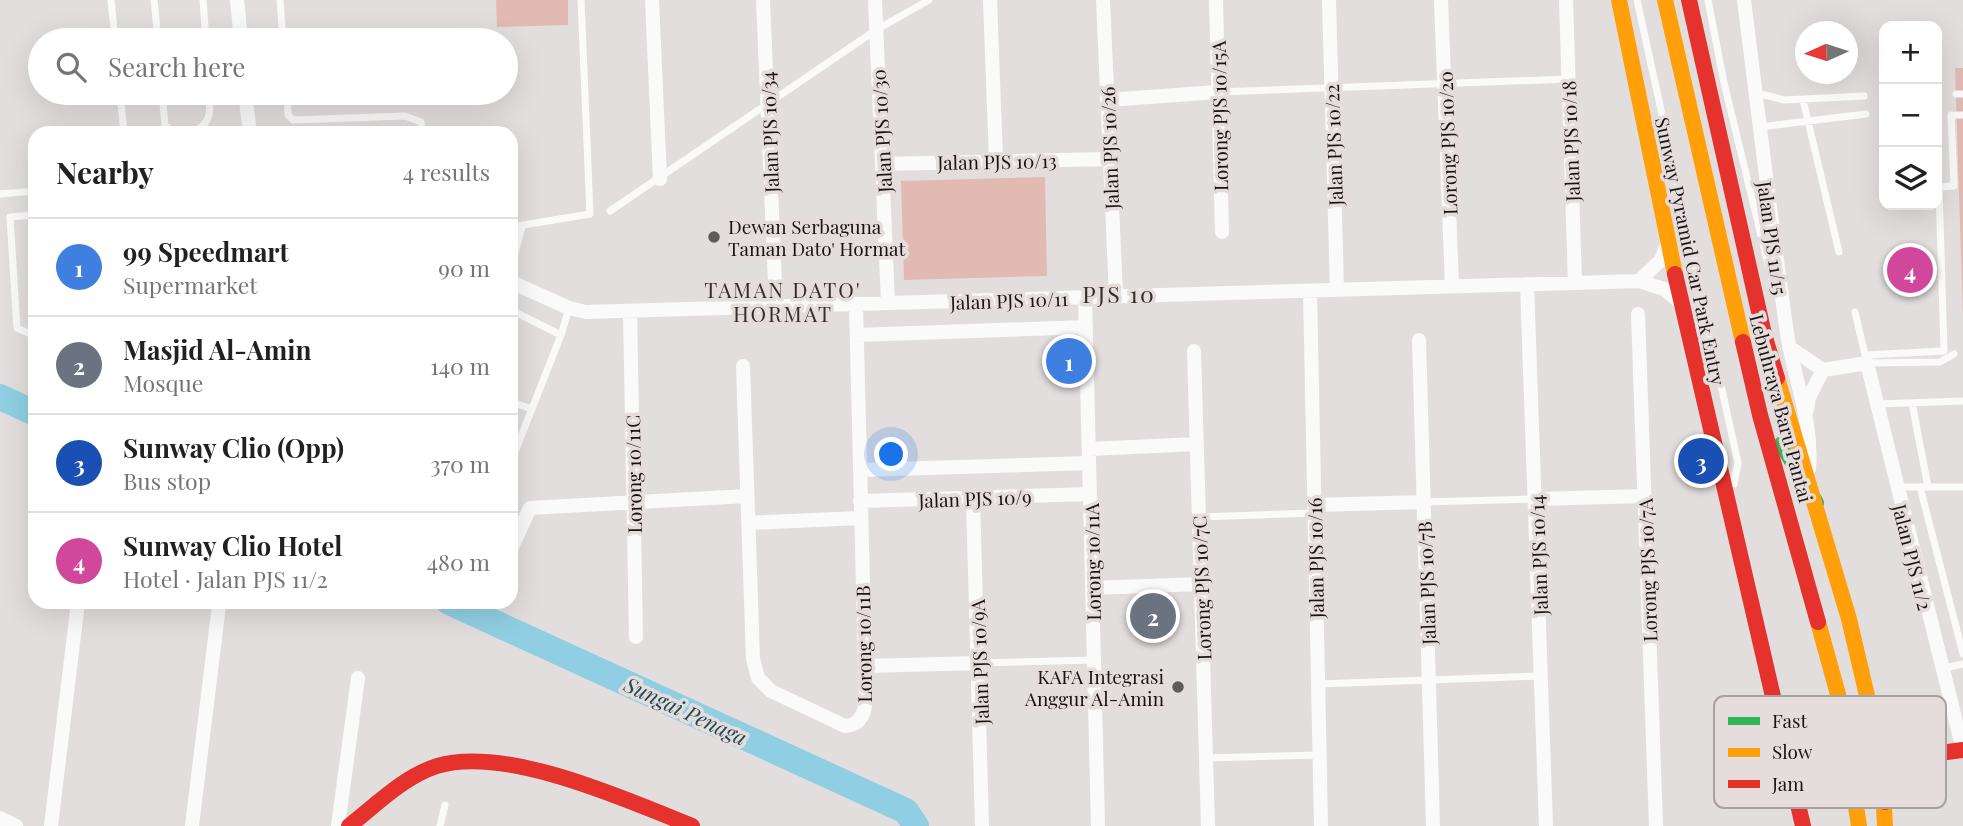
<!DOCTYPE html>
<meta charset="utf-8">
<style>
body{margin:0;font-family:"Playfair Display",serif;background:#f6f6f6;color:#202124}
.controls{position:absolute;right:21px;top:21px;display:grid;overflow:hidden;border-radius:14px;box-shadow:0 7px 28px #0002}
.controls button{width:63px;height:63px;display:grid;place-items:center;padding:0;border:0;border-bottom:2px solid #e0e0e0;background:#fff;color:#202124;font:35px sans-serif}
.compass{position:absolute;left:1795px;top:21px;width:63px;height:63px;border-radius:50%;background:#fff;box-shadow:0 7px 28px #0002;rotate:267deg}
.you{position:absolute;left:892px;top:455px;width:24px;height:24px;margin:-18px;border:5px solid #fff;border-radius:50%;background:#1a73e8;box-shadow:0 0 0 10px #1a73e833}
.badge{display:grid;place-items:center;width:46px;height:46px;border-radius:50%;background:#5e5b5a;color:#fff;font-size:23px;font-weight:700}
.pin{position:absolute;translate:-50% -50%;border:4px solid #fff;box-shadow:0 2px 7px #0006}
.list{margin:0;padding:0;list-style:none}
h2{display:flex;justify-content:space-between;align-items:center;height:91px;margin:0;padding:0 28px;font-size:30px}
h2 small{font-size:23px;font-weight:400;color:#757577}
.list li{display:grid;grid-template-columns:46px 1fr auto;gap:21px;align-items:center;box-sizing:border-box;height:98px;padding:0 28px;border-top:2px solid #e0e0e0}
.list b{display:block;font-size:26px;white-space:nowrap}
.list p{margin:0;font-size:23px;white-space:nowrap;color:#757577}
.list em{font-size:23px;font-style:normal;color:#757577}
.icon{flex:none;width:38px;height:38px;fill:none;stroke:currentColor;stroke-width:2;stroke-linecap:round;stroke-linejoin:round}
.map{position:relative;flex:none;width:1963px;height:826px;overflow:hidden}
.search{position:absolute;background:#fff;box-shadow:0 7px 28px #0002;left:28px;top:28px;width:490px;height:77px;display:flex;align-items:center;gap:18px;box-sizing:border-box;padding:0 24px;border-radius:38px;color:#757577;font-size:26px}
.panel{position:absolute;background:#fff;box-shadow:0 7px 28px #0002;left:28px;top:126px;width:490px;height:483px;border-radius:21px}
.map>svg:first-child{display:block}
.green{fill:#e2bab1}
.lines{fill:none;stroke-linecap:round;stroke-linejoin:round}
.river{stroke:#90cfe3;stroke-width:26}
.lane{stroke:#fbfafa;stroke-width:7}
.street{stroke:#fbfafa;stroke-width:14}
.fast{stroke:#30b455;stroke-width:16}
.slow{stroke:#ff9f0a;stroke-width:16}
.jam{stroke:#e5322d;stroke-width:16}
.poi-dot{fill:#5e5b5a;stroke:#e5dddc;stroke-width:2.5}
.labels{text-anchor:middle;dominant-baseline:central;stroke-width:7;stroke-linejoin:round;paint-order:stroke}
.street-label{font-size:19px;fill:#171413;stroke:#e5dddc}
.poi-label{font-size:19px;fill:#171413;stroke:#e5dddc;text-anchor:start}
.neighbourhood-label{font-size:21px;letter-spacing:2px;fill:#332e2c;stroke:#e5dddc}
.water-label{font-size:21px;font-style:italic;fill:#1e4854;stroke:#e5dddc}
.quarter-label{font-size:23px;letter-spacing:2px;fill:#332e2c;stroke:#e5dddc}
.key{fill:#e5dddc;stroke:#a7a1a0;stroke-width:2}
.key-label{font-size:19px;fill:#171413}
</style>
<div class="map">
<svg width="1963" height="826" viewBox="0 0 1963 826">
<rect width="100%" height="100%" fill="#e3dede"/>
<path class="green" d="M496 0H568V25L497 27Z
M1955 68H1963V317Z
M1045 177 1047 276 904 280 901 181Z"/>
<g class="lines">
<path class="river" d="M0 397 35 413
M449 602 906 811 916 826"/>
<path class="lane" d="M111 0 115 40
M154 0 158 40
M203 0 206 40
M280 0 283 40
M1637 0 1738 463 1734 484
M1708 0 1724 83 1774 289
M1218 92 1568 79
M120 93 124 133
M162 93 165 125 173 132 182 133
M287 93 288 115 293 120 405 116 421 122 422 133
M1757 93 1784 100 1864 96
M1956 94H1963
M1803 100 1839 252
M1956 115H1963
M1759 127 1866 114
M190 133C211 126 211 112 209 93
M0 194 35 191
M610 211 876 30 929 0
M35 215 10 217 17 328 35 336
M511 227 590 214 581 0
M511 267 522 227
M511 310 561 335
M1855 312 1867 363 1940 362 1954 354
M1865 355 1944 351 1939 187 1954 186 1951 115
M511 402 532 409
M1912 403 1928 487
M1878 404 1963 401
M511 462 561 335 569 308
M1897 487H1963
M1920 487 1963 654
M1424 502 1535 499
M1199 517 1314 513
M979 663 1094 660
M1941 669 1963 664
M1318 684 1540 676
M1206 758 1320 755
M440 826 445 805"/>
<path class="street" d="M237 0 241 40
M652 0 660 179
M763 0 776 307
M875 0 888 303
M990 0 996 160
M1103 0 1116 296
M1216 0 1222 232
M1329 0 1337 290
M1441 0 1452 286
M1566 0 1575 283
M1744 0C1758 111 1771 222 1787 333 1794 380 1813 421 1809 469
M245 93 250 133
M1107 100 1218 92
M883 164 1110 159
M1639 281 1661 260 1666 247
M511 282 569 308 586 312 1639 281 1664 289 1677 300
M1527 284 1546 826
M1310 291 1321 826
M1085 297 1098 826
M630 311 636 637
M1638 314 1656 826
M857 335 1086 327
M1419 340 1433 826
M1789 347 1823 370 1867 363 1963 750
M1194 351 1208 826
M743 366 753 659 758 678 771 691 845 726C873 725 865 686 865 666L856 304
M1807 410 1809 397 1823 370
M1089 449 1197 444
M860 470 1089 463
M973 499 982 826
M1536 499 1644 496
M860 501 1090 494
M1314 505 1424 502
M748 523 860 518
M511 549 530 508 747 496
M1092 588 1201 584
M865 666 979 663
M0 818 16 826
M51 826 78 602
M192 826 219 605
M338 826 358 678"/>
<path class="fast" d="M1782 444 1816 503
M1874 719 1886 738 1909 757"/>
<path class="slow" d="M1619 0 1675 274
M1665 0 1743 342
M1777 378 1849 619 1872 717 1884 808
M1818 622 1839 698 1859 826
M1884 808 1885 826"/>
<path class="jam" d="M1689 0 1764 334 1777 378
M1675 274 1803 826
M1743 342 1760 415 1818 622
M1792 775 1802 751 1815 739 1833 742 1851 763
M1885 802 1893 779 1909 757 1963 750
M349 826C376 805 403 777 437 766 506 745 627 800 692 826"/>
</g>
<g class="poi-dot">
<circle cx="714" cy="237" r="7"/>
<circle cx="1178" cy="687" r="7"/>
</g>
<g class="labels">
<g class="street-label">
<text transform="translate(1219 116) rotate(-91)">Lorong PJS 10/15A</text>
<text transform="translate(881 131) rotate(-93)">Jalan PJS 10/30</text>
<text transform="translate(769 132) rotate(-92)">Jalan PJS 10/34</text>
<text transform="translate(1570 141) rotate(-92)">Jalan PJS 10/18</text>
<text transform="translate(1447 143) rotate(-92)">Lorong PJS 10/20</text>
<text transform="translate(1333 145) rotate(-92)">Jalan PJS 10/22</text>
<text transform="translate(1109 148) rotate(-92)">Jalan PJS 10/26</text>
<text transform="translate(997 161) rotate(-1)">Jalan PJS 10/13</text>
<text transform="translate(1773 238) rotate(82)">Jalan PJS 11/15</text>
<text transform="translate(1691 251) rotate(78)">Sunway Pyramid Car Park Entry</text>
<text transform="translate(1009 300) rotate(-2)">Jalan PJS 10/11</text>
<text transform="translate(1782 408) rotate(75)">Lebuhraya Baru Pantai</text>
<text transform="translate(633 474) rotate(-91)">Lorong 10/11C</text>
<text transform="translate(975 498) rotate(-2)">Jalan PJS 10/9</text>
<text transform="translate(1538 555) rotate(-92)">Jalan PJS 10/14</text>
<text transform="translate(1913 557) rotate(76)">Jalan PJS 11/2</text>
<text transform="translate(1315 558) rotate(-91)">Jalan PJS 10/16</text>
<text transform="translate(1092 562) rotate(-91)">Lorong 10/11A</text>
<text transform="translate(1647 570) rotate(-92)">Lorong PJS 10/7A</text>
<text transform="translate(1426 583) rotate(-92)">Jalan PJS 10/7B</text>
<text transform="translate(1201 588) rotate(-92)">Lorong PJS 10/7C</text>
<text transform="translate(863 644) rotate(-91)">Lorong 10/11B</text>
<text transform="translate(979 662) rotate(-92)">Jalan PJS 10/9A</text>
</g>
<g class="poi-label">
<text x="728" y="226">Dewan Serbaguna<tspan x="728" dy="22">Taman Dato' Hormat</tspan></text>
<text x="1164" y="676" text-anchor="end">KAFA Integrasi<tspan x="1164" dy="22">Anggur Al-Amin</tspan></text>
</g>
<g class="neighbourhood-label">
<text x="783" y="289">TAMAN DATO'<tspan x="783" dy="24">HORMAT</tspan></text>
</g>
<g class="water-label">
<text transform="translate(686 710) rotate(25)">Sungai Penaga</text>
</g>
<g class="quarter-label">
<text x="1119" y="293">PJS 10</text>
</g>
</g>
<rect x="1714" y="696" width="232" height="112" rx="10" class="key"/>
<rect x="1728" y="717" width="32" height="8" fill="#30b455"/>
<rect x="1728" y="748" width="32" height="9" fill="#ff9f0a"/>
<rect x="1728" y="780" width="32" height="8" fill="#e5322d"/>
<g class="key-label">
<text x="1772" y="728">Fast</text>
<text x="1772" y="759">Slow</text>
<text x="1772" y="791">Jam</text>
</g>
</svg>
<div class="controls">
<button>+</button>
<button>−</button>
<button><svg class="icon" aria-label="layers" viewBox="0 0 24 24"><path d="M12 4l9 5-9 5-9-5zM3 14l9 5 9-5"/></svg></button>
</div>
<svg class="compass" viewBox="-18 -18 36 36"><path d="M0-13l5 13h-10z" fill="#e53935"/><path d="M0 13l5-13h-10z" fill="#757577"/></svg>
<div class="you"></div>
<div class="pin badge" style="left:1069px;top:361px;background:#3f7fe0">1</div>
<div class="pin badge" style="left:1153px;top:616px;background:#6b7280">2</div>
<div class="pin badge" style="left:1701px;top:461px;background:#1a4fb4">3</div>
<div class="pin badge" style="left:1910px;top:270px;background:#d1479c">4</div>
<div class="search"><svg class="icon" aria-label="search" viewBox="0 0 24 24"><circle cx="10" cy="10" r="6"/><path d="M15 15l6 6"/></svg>Search here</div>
<section class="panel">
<h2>Nearby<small>4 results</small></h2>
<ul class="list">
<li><span class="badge" style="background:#3f7fe0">1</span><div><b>99 Speedmart</b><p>Supermarket</p></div><em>90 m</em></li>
<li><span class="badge" style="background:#6b7280">2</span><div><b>Masjid Al-Amin</b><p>Mosque</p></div><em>140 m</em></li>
<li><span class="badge" style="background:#1a4fb4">3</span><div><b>Sunway Clio (Opp)</b><p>Bus stop</p></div><em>370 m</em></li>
<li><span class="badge" style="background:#d1479c">4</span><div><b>Sunway Clio Hotel</b><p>Hotel · Jalan PJS 11/2</p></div><em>480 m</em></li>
</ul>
</section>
</div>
